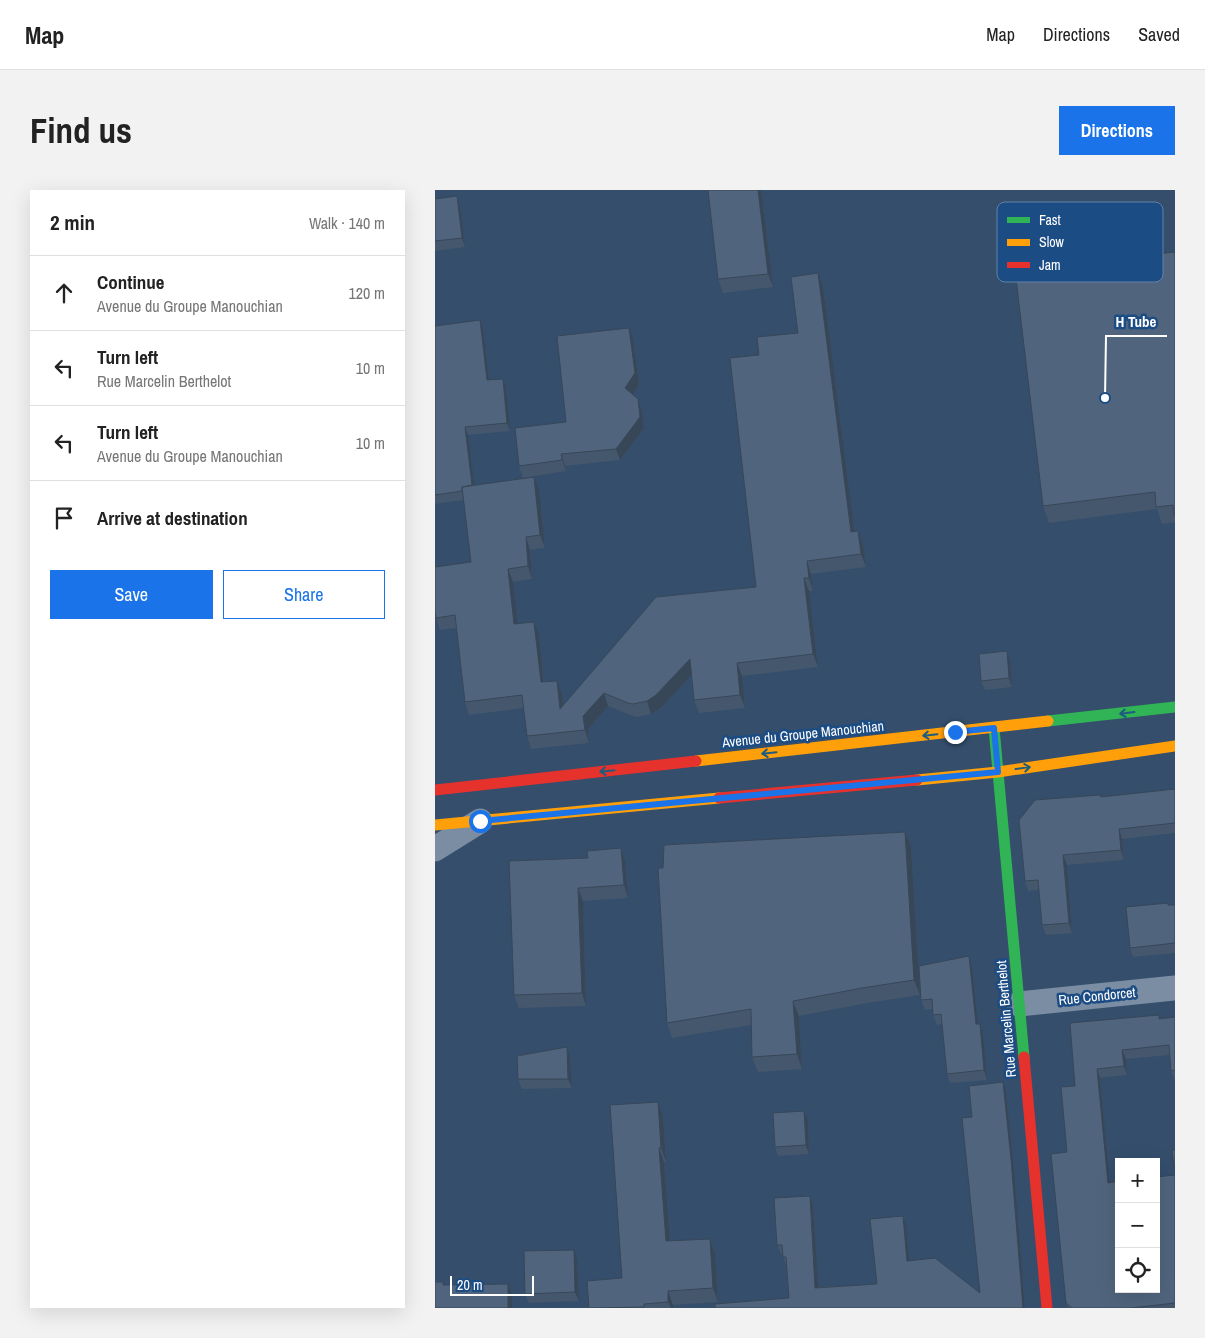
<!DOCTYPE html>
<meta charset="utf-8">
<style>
body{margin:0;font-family:"Archivo Narrow",sans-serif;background:#f2f2f2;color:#222}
.controls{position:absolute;right:15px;bottom:15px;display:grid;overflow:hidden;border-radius:0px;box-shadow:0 5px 20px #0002}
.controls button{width:45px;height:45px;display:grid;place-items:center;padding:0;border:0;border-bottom:1px solid #e0e0e0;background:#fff;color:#222;font:25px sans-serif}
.scale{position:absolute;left:15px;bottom:12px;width:84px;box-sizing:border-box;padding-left:5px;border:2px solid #fff;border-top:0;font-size:14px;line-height:18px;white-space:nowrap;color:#fff;-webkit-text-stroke:4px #1c4c84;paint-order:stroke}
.stop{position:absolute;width:15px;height:15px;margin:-11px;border:4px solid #1a73e8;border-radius:50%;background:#fff}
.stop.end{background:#1a73e8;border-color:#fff;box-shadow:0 1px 5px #0008}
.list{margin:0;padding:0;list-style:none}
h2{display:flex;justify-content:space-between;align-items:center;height:65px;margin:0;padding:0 20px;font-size:21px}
h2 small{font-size:16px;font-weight:400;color:#767676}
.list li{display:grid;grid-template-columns:32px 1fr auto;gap:15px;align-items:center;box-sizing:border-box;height:75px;padding:0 20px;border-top:1px solid #e0e0e0}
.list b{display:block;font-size:19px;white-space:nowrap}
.list p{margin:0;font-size:16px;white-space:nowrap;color:#767676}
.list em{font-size:16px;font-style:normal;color:#767676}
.actions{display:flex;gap:10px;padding:15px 20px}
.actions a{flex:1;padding:11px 0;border:1px solid #1a73e8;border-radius:0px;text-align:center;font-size:18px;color:#1a73e8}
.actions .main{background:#1a73e8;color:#fff}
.icon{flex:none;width:28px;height:28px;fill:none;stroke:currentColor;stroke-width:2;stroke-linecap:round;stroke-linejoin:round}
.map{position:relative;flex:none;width:740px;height:1118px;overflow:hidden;border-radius:0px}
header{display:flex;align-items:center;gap:30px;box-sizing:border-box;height:70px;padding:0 25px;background:#fff;border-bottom:1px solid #e0e0e0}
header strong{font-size:24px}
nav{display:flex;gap:28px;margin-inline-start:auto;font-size:18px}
.intro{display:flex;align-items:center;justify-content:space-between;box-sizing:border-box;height:120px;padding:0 30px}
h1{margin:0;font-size:35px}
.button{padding:12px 22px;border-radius:0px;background:#1a73e8;color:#fff;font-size:18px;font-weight:700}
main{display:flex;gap:30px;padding:0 30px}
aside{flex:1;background:#fff;border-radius:0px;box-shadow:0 5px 20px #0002}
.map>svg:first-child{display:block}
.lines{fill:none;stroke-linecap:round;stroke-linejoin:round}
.street{stroke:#7a8da2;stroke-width:25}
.fast{stroke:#30b455;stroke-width:11}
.slow{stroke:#ff9f0a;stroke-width:11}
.jam{stroke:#e5322d;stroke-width:11}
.wall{fill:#45576c}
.shaded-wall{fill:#384758}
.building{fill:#50657d;stroke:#384758}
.oneway{stroke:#1f5c7d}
.route{stroke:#1a73e8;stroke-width:6}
.labels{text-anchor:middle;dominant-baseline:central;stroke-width:5;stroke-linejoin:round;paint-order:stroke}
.street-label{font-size:14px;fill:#fff;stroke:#1c4c84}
.key{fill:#1c4c84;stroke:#6082a9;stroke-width:1}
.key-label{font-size:14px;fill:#fff}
.leader{fill:none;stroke:#fff;stroke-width:2}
.callout-dot{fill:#fff;stroke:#1c4c84;stroke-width:2}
.callout-label{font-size:15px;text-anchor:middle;font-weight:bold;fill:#fff;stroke:#1c4c84;stroke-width:5;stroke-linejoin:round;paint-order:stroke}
</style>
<header>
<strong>Map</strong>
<nav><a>Map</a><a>Directions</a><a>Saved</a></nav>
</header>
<div class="intro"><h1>Find us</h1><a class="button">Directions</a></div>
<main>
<aside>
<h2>2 min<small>Walk · 140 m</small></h2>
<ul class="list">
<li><svg class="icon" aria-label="ahead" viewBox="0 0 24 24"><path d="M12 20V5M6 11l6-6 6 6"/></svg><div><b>Continue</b><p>Avenue du Groupe Manouchian</p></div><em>120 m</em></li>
<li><svg class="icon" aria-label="left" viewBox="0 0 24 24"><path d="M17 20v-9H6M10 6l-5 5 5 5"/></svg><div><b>Turn left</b><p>Rue Marcelin Berthelot</p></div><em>10 m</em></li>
<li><svg class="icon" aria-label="left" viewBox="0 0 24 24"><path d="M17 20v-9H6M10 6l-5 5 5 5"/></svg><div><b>Turn left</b><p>Avenue du Groupe Manouchian</p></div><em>10 m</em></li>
<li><svg class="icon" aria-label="arrive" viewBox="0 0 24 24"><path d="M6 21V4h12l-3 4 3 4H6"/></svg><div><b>Arrive at destination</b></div></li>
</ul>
<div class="actions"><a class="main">Save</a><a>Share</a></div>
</aside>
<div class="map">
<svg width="740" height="1118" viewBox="0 0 740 1118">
<rect width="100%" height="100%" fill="#344e6c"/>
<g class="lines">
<path class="street" d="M0 659 45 631
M584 814 740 798"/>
<path class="fast" d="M613 531 740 517
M559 538 589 867"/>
<path class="slow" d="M261 571 613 531
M482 590 563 582 740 556
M0 635 284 608"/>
<path class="jam" d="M0 600 261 571
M284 608 482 590
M589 867 612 1118"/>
</g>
<path class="wall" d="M326 0 338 97 288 103 283 89Z
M22 6 25 16 30 57 0 61V9Z
M740 62V332L727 334 722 319 614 333 608 316Z
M388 96 419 342 423 341 428 354 431 377 376 384 378 401H374L383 477 307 486 310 518 264 523 259 510 256 485 226 518 216 524 202 527 198 526 173 516 153 539 154 553 96 559 92 546 89 518 34 525 30 512 21 438 5 440 1 428 36 372 28 310 0 314V136L45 130 48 138 54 190 68 189 71 197 75 241 33 245 39 295 99 287 104 299 110 358 95 360 97 389 78 392 82 434 104 445 109 492 122 491 127 504 128 516 321 397 324 165 363 143Z
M194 138 198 149 204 194 197 204 203 209 207 221 209 238 185 270 130 276 131 281 88 288 84 276 131 232Z
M575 471 577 497 550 500 546 491Z
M740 599V643L687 649 689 670 632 675 637 743 611 745 607 735 604 700 593 701 590 691 666 607Z
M476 656 485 805 432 813 364 826 367 879 323 882 317 867 316 835 237 848 232 833Z
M186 658 190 671 193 708 148 711 151 816 84 818 79 805 153 668Z
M734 715H740V763L698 767 695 758Z
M534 766 537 776 543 834 548 843 552 890 515 893 512 884 507 834 502 835 498 825V819L490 820 486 810Z
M724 825 725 829 740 827V890L736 881 735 865 691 869 692 885 665 888 675 992 740 985V1118H633L631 1113 632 962 640 896Z
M132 857 135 867 137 898 87 899 83 889Z
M571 902 579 978 590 1118 354 1108 351 1076 348 1067V1064H346L342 1055 375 1006 378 1015 383 1097 442 1094 468 1026 471 1035 474 1071 545 1103 537 927Z
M228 926 231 972H229L235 1051 275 1049 280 1063 283 1112 238 1115V1118H154L187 1088Z
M373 930 374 964 343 966 340 957Z
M142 1069 144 1111 94 1113 90 1104Z"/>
<path class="shaded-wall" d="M323 0H326L338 97 333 84Z
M22 6 25 16 30 57 27 48Z
M383 83 388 96 421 355 416 342Z
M45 130 48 138 55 199 52 190Z
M194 138 198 149 204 194 194 210 190 198Z
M68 189 71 197 75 241 72 233Z
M203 209 207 221 209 238 185 270 181 259Z
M30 237 33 245 41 308 38 300Z
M126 264 130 276 131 281 127 270Z
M99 287 104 299 110 358 105 345Z
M423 341 428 354 431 377 426 364Z
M91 347 95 360 97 389 93 376Z
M372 371 376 384 378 401 374 388Z
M73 379 78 392 84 447 79 434Z
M369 388 374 401 383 477 378 464Z
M99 432 104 445 110 505 106 492Z
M572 461 575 471 577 497 574 488Z
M255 469 259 482 226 518 216 524 212 511Z
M302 473 307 486 310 518 305 505Z
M122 491 127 504 130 532 125 519Z
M169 503 173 516 153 539 154 553 150 540 148 526Z
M684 639 687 649 689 670 686 660Z
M470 642 476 656 485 805 479 790Z
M186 658 190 671 193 708 189 695Z
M628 665 632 675 637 743 634 733Z
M143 698 148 711 151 816 147 803Z
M534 766 537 776 544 844 541 834Z
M358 811 364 826 367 879 362 864Z
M545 834 548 843 552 890 549 880Z
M132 857 135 867 137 898 133 889Z
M687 860 691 869 692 885 689 876Z
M662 879 665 888 676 1002 673 993Z
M568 892 571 902 579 978 590 1118H588Z
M223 912 228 926 231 972 226 958Z
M369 921 373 930 374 964 371 955Z
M224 958 229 972 236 1065 231 1051Z
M375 1006 378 1015 384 1107 380 1098Z
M468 1026 471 1035 475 1080 472 1071Z
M275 1049 280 1063 283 1112 278 1098Z
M139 1060 142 1069 144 1111 140 1102Z
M73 1094 77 1103V1118H73Z
M233 1101 238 1115V1118H236L233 1112Z"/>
<path class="building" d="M273 0H323L333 84 283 89Z
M22 6 27 48 0 51V9Z
M740 62V325H739L738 315 721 317 720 302 608 316 580 80Z
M383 83 416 342 423 341 426 364 372 371 374 388H369L378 464 302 473 305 505 259 510 255 469 221 505 212 511 198 514 193 513 169 503 148 526 150 540 92 546 87 505 30 512 20 425 1 428 0 422V377L36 372 27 297 99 287 105 345 91 347 93 376 73 379 79 434 99 432 106 492 122 491 125 519 221 407 321 397 295 168 324 165 322 147 363 143 356 87Z
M45 130 52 190 68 189 72 233 30 237 37 295 27 297V301L0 305V136Z
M194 138 200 183 190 198 203 209 205 227 181 259 126 264 127 270 84 276 80 238 131 232 122 146Z
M572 461 574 488 546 491 544 464Z
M740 599V633L684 639 686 660 628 665 634 733 607 735 603 690 590 691 584 630 600 610 665 605 666 607Z
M470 642 479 790 427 798 358 811 362 864 317 867 316 819 232 833 223 678H228L229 655Z
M186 658 189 695 143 698 147 803 79 805 74 671 153 668 152 661Z
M733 713V715H740V753L695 758 691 717Z
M534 766 541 834H545L549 880 512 884 506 824 498 825 497 809 486 810 484 776Z
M724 825V829L740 827V880L736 881 734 855 687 860 689 876 662 879 673 993 684 991V1099H721V987L740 985V1113L696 1118H637L631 1113 616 964 632 962 626 897 640 896 635 833Z
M132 857 133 889H83L82 866Z
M568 892 576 969 588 1118H280V1114L354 1108 351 1067H348L347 1055H342L339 1008 375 1006 380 1098 442 1094 435 1029 468 1026 472 1071 500 1068 545 1103 527 928 537 927 534 896Z
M223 912 226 958H224L231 1051 275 1049 278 1098 233 1101V1112L209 1114V1117L154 1118 152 1091 187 1088 175 915Z
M369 921 371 955 340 957 338 923Z
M737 960H740V983Z
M139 1060 140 1102 90 1104 89 1061Z
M0 1092H8V1095L73 1094V1118H0Z"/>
<defs><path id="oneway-shaft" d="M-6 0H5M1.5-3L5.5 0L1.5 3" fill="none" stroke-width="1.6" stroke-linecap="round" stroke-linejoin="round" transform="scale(1.25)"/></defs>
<g class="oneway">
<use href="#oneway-shaft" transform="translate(692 523) rotate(173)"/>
<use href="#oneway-shaft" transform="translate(495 545) rotate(174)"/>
<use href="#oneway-shaft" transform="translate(334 563) rotate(174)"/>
<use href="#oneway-shaft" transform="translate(588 578) rotate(-8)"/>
<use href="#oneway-shaft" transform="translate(172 581) rotate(174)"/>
</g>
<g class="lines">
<path class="route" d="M45 631 563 582 559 538 520 542"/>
</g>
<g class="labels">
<g class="street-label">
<text transform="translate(368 544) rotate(-6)">Avenue du Groupe Manouchian</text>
<text transform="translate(662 806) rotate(-6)">Rue Condorcet</text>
<text transform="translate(571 829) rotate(-95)">Rue Marcelin Berthelot</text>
</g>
</g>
<rect x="562" y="12" width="166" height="80" rx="8" class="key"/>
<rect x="572" y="27" width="23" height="6" fill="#30b455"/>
<rect x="572" y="49" width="23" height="7" fill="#ff9f0a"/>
<rect x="572" y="72" width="23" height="6" fill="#e5322d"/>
<g class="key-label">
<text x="604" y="35">Fast</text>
<text x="604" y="57">Slow</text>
<text x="604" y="80">Jam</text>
</g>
<path class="leader" d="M670 208L671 146H732"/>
<circle class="callout-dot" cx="670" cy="208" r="5"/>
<g class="callout-label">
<text x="701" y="137">H Tube</text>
</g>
</svg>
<div class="controls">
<button>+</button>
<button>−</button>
<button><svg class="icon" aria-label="locate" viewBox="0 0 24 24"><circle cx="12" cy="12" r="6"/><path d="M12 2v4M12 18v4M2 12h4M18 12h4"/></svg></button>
</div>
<div class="scale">20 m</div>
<div class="stop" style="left:45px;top:631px"></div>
<div class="stop end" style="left:520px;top:542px"></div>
</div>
</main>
